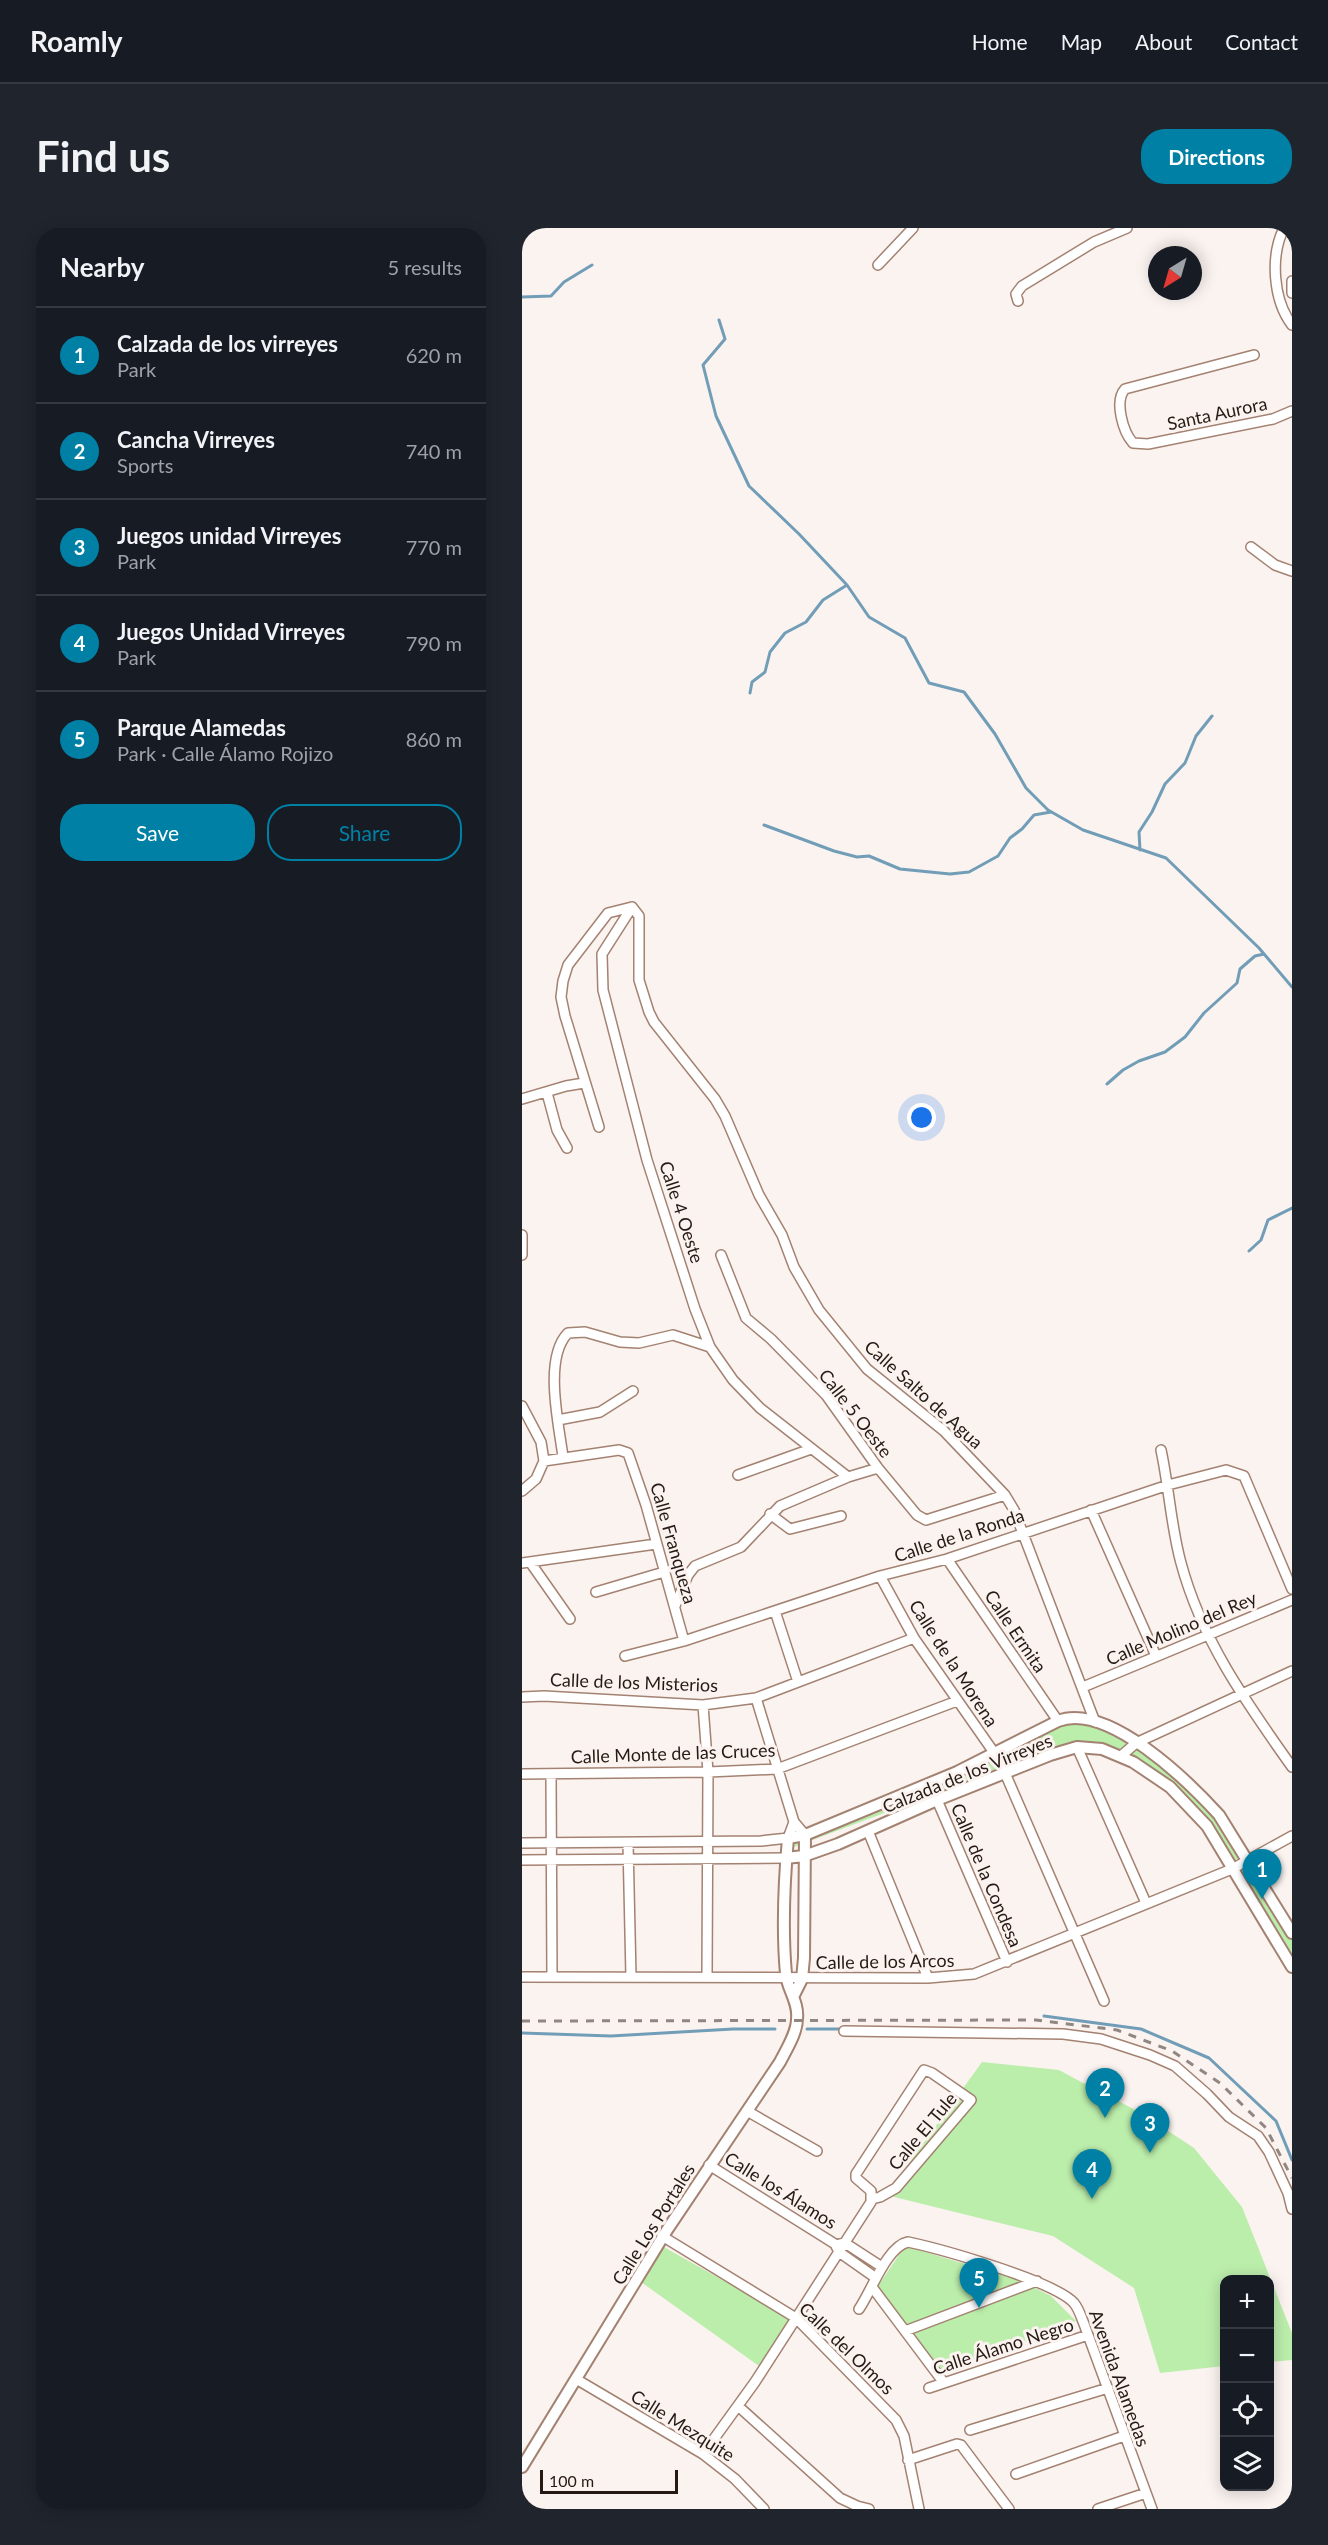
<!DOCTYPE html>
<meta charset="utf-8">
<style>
body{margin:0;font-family:Lato,sans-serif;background:#20242c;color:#f1f3f6}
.controls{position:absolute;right:18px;bottom:18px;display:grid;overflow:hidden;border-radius:12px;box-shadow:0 3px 15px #0003}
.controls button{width:54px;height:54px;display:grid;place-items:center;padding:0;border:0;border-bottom:2px solid #363941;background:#171b24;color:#f1f3f6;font:30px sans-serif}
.compass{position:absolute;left:626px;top:18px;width:54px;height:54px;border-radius:50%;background:#171b24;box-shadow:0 3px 15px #0003;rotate:217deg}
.scale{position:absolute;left:18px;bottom:15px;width:138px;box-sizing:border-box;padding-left:6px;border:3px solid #271a14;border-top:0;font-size:16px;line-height:21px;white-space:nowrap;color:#271a14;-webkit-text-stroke:4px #fbf3f0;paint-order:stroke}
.you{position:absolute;left:400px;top:890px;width:21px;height:21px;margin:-15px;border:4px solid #fff;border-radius:50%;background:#1a73e8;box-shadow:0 0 0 9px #1a73e833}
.badge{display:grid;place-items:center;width:39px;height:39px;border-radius:50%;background:#0080a5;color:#fff;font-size:20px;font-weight:700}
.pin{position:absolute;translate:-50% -50px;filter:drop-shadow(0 2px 3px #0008)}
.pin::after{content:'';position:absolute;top:32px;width:21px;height:18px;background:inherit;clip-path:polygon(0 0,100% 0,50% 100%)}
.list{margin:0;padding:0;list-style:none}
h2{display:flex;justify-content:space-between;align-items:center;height:78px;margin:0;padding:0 24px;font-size:26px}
h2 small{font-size:20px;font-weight:400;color:#9ea1a6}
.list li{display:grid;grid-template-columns:39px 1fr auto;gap:18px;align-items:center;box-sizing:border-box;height:96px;padding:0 24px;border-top:2px solid #363941}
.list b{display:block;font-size:22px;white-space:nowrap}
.list p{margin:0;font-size:20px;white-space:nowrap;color:#9ea1a6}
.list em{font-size:20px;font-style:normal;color:#9ea1a6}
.actions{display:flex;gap:12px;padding:18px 24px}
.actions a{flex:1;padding:14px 0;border:2px solid #0080a5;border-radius:24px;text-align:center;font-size:21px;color:#0080a5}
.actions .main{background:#0080a5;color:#fff}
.icon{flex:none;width:33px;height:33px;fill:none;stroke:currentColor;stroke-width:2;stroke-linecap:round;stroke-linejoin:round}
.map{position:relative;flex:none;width:770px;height:2281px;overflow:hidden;border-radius:24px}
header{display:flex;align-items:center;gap:36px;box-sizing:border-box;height:84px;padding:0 30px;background:#171b24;border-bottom:2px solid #363941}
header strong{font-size:28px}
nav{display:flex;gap:33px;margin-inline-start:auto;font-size:21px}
.intro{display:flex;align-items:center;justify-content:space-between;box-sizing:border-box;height:144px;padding:0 36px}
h1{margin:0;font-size:42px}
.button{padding:15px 27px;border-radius:24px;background:#0080a5;color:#fff;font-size:21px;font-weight:700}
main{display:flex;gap:36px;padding:0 36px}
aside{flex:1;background:#171b24;border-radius:24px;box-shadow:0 3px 15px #0003}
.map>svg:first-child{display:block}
.green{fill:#bbedab}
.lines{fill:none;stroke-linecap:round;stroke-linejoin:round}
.stream{stroke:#719db7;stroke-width:3}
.minor-casing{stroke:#a48272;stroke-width:12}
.tertiary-casing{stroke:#a48272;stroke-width:14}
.minor{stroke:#fff;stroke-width:9}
.tertiary{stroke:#fff;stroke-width:10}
.rail{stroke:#918782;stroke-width:3;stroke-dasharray:8 8;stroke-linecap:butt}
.labels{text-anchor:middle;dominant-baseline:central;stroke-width:6;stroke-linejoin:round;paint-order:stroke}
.street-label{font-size:18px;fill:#271a14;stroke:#fbf3f0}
</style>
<header>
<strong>Roamly</strong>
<nav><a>Home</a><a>Map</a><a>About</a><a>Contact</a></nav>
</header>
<div class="intro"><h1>Find us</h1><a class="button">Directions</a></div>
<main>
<aside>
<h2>Nearby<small>5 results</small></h2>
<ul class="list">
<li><span class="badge">1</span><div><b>Calzada de los virreyes</b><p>Park</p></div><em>620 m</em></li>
<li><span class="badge">2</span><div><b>Cancha Virreyes</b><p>Sports</p></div><em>740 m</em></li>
<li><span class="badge">3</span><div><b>Juegos unidad Virreyes</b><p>Park</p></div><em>770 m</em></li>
<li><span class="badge">4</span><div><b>Juegos Unidad Virreyes</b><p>Park</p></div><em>790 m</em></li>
<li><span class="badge">5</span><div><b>Parque Alamedas</b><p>Park · Calle Álamo Rojizo</p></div><em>860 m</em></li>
</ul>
<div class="actions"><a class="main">Save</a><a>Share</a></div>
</aside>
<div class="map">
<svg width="770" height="2281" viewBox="0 0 770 2281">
<rect width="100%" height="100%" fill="#fbf3f0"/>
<path class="green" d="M544 1485 589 1498 696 1582 721 1626 708 1636 648 1558 576 1517 549 1515 269 1620 268 1608 468 1527Z
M723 1630 770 1702V1736L710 1639Z
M460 1834 537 1842 563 1856 565 1854 577 1863 619 1885 672 1920 720 1979 770 2105V2132L748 2134V2052H702V2138L638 2145 612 2060 531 2008 364 1967Z
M140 2018 268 2090 237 2138 119 2054Z
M383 2018 497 2052 529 2068 554 2093 421 2147 356 2058Z"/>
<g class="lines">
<path class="stream" d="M0 69 29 68 42 54 70 37
M197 92 203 111 181 137 194 188 227 258 277 306 325 357 347 389 383 410 407 455 442 464 473 506 504 560 526 582 561 602 644 630 737 720 770 759
M228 465 230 454 243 444 248 424 263 405 284 394 301 372 325 357
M242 597 312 623 335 629 347 628 378 641 428 646 447 644 476 628 488 610 500 601 512 587 529 584
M618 622 617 604 630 584 643 556 663 535 674 508 690 488
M585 856 601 842 617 833 643 824 663 809 682 785 715 755 718 741 733 728 742 726
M727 1023 739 1012 746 992 770 980
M522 1788 619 1801 687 1830 754 1893 770 1932
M285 1801H320
M0 1805 89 1808 211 1801H253"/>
<g class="minor-casing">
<path id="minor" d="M762 0C748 28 751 72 770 97
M356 37 391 0
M770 53V65
M496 73 494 66 500 58 572 14 605 0
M732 127 603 161C592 173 601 204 611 215L626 216 751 191 770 183
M729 319 753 337 770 343
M110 679 117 688V752L127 784 132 794 193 871 203 888 237 967 260 1007 272 1039 297 1082 345 1141 422 1203 483 1267 492 1282 573 1494
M110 679 80 726 81 762 125 932 173 1081 188 1119 211 1152 238 1180 326 1249
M25 865 35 902 45 920
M0 871 44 858 62 855
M77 899 43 788 39 769 41 753 46 737 86 685 110 679
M0 1007V1027
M199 1027 224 1090 249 1111 304 1167 356 1240 395 1287 404 1292 483 1267
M0 1178 19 1214 22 1233
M36 1192 78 1184 111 1163
M639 1222C647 1259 649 1299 659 1335 680 1413 724 1474 770 1539
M41 1229C37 1197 21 1130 46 1105L63 1104 98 1114 117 1115 151 1107 188 1119
M216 1247 289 1221
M0 1263 14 1251 22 1233 97 1222 106 1225 124 1277 162 1413
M569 1282 634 1428
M248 1286 268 1301 319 1288
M425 1331 536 1493
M8 1334 48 1391
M0 1335 134 1316
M358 1348 392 1410 473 1526 483 1545 582 1773
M74 1364 142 1344
M153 1378 166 1347 173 1338 219 1319 258 1278 326 1249 356 1240
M253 1383 276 1454
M103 1428 162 1413 358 1348 425 1331 646 1257 704 1242 722 1248 770 1361
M561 1459 770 1372
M0 1469 22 1468 181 1477 234 1470 392 1410
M234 1470 272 1594 283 1607
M181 1477 186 1544 185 1749
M555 1519 624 1675
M599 1528 614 1515 770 1443
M0 1546 186 1544 255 1541 435 1473
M29 1546 30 1749
M415 1572 485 1734
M346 1603 406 1750
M0 1615 239 1613 266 1610 272 1594
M106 1615 109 1749
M0 1632 264 1630
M0 1749 406 1750 452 1746 710 1641 770 1608
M322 1803 541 1806 579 1811 628 1827 653 1838 685 1866 707 1889 736 1908 747 1924 766 1965 770 1981
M225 1883 295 1923
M187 1937 313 2016 317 2024 354 2050
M140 2008 274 2090 374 2192 382 2208 397 2281
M318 2016 323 2015 360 2039
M350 2059 422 2155
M337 2081C349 2064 365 2018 386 2014 419 2021 532 2053 552 2075 557 2081 559 2089 562 2096L630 2281
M383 2103 515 2053
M54 2151 181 2226 213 2251 242 2281
M407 2160 566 2107
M216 2178 318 2270 335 2278 347 2281
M448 2202 586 2160
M181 2226 233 2154 349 1974V1963L334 1950V1946L402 1842 410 1845 449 1872 374 1960 358 1969 350 1971
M386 2232 435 2216 439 2217 487 2281
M494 2246 602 2208
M576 2281 624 2265"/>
</g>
<g class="tertiary-casing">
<path id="tertiary" d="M264 1630 282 1628 316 1616 415 1572 528 1527 555 1519 580 1521 611 1534 648 1559 685 1598 770 1739
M272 1767 280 1751 282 1730 283 1607
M0 2239 145 2002 258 1834C264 1822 275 1805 275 1791 277 1774 265 1761 264 1746 260 1702 262 1655 266 1610L283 1607 435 1544 536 1493C586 1474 666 1553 697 1587L770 1705"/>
</g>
<use href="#minor" class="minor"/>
<use href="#tertiary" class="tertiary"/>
<path class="rail" d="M0 1793 514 1792 595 1802 650 1823 698 1855 744 1900 770 1950"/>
</g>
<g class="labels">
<g class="street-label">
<text transform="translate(695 185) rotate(-12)">Santa Aurora</text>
<text transform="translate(160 984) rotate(72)">Calle 4 Oeste</text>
<text transform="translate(402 1166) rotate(42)">Calle Salto de Agua</text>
<text transform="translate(334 1185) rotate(52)">Calle 5 Oeste</text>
<text transform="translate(437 1307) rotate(-18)">Calle de la Ronda</text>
<text transform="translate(152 1315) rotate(74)">Calle Franqueza</text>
<text transform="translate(659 1400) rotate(-23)">Calle Molino del Rey</text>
<text transform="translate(494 1403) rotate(56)">Calle Ermita</text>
<text transform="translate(432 1435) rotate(57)">Calle de la Morena</text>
<text transform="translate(112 1454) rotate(2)">Calle de los Misterios</text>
<text transform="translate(151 1525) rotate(-2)">Calle Monte de las Cruces</text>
<text transform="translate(445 1545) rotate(-22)">Calzada de los Virreyes</text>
<text transform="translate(465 1647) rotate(67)">Calle de la Condesa</text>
<text transform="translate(363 1733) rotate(-1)">Calle de los Arcos</text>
<text transform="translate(400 1903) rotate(-50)">Calle El Tule</text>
<text transform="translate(259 1962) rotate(32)">Calle los Álamos</text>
<text transform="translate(131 1996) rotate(-58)">Calle Los Portales</text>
<text transform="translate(481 2118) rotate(-18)">Calle Álamo Negro</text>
<text transform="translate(325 2120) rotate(44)">Calle del Olmos</text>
<text transform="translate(598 2150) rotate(70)">Avenida Alamedas</text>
<text transform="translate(161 2197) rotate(32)">Calle Mezquite</text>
</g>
</g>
</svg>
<div class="controls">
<button>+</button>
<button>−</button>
<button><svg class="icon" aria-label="locate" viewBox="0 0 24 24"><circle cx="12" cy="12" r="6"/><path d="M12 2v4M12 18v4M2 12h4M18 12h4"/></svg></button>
<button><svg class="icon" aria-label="layers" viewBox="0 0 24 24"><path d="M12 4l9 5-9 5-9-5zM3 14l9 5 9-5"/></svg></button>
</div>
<svg class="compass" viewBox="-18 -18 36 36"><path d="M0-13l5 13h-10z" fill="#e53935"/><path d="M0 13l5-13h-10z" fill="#9ea1a6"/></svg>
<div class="scale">100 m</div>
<div class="you"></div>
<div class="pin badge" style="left:740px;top:1671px">1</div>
<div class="pin badge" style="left:583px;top:1890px">2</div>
<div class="pin badge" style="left:628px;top:1925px">3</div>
<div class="pin badge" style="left:570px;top:1971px">4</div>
<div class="pin badge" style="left:457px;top:2080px">5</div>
</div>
</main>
